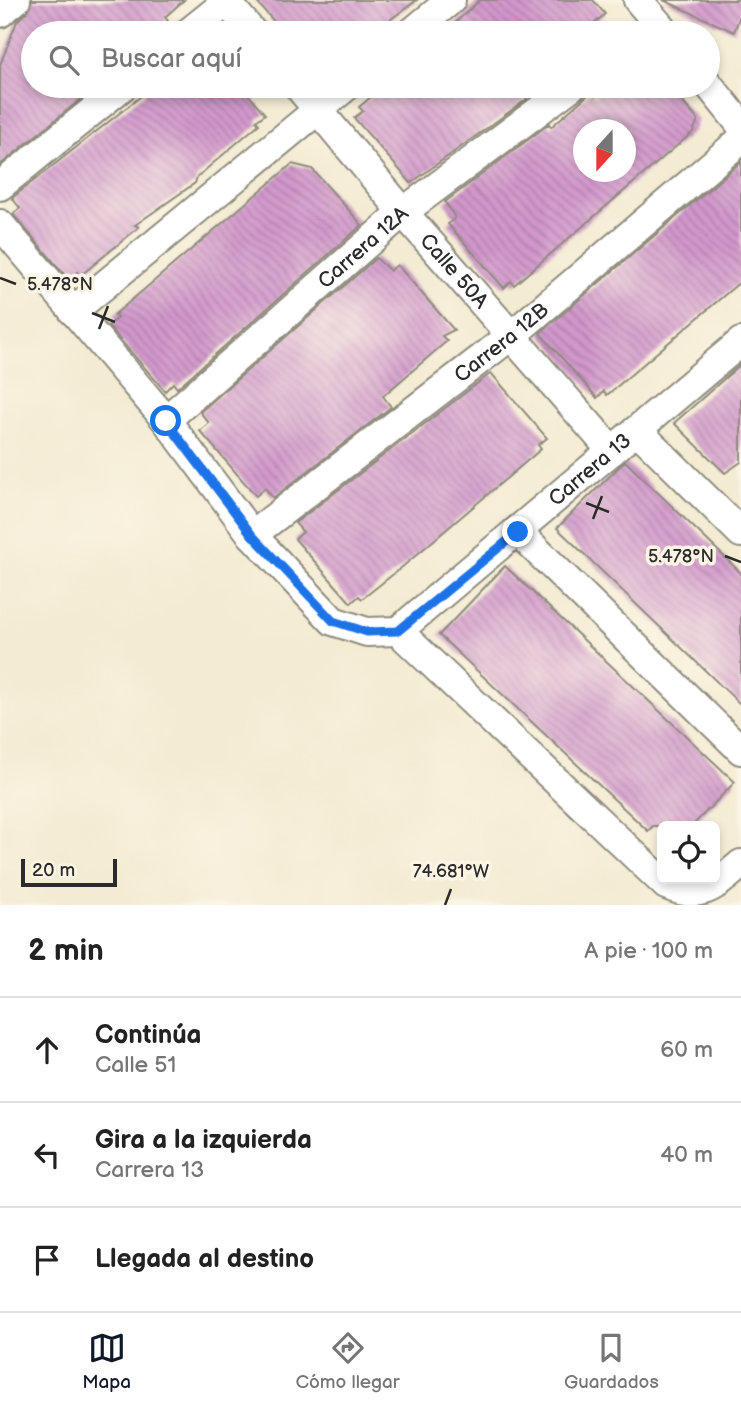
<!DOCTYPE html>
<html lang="es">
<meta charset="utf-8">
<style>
body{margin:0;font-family:"Balsamiq Sans",sans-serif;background:#f2f2f2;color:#222}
.controls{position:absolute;right:21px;bottom:21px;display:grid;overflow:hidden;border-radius:10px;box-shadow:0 4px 10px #0003}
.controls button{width:63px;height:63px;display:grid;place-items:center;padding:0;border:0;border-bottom:2px solid #e0e0e0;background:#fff;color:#222;font:35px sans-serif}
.compass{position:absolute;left:573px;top:119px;width:63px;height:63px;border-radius:50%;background:#fff;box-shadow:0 4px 10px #0003;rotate:201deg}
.scale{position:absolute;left:21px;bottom:18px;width:96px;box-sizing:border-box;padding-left:7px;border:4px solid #2b2b2b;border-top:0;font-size:19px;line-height:24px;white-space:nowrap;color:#2b2b2b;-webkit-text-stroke:5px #fcf5e5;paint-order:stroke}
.stop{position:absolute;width:21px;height:21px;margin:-16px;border:5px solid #1a73e8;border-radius:50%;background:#fff}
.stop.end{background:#1a73e8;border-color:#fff;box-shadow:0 2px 7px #0008}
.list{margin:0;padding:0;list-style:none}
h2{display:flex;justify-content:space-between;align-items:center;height:91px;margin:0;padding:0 28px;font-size:30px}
h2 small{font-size:23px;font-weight:400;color:#767676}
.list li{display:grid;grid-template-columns:46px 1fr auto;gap:21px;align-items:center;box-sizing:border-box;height:105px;padding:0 28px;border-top:2px solid #e0e0e0}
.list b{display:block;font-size:26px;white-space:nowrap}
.list p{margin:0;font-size:23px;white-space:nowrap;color:#767676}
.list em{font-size:23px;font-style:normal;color:#767676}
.icon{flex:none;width:38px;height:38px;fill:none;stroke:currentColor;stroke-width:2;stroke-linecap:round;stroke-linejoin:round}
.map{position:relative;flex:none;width:741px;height:905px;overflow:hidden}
.search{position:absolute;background:#fff;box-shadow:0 4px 10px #0003;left:21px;right:21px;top:21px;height:77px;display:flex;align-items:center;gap:18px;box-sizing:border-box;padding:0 24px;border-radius:38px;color:#767676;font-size:26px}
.sheet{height:406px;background:#fff}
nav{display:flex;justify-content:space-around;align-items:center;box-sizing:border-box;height:98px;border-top:2px solid #e0e0e0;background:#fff;font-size:19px;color:#767676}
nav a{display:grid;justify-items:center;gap:4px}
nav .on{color:#111827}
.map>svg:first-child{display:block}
.building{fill:url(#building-back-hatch);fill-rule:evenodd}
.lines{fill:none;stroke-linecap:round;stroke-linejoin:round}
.street-casing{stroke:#8f8b7e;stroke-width:32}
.street{stroke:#fff;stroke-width:28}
.route{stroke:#1a73e8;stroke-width:9}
.ticks{fill:none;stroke:#2b2b2b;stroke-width:2.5}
.labels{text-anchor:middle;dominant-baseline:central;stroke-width:7;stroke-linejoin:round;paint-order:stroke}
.street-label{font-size:21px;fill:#2b2b2b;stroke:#fcf5e5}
.ticks-label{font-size:18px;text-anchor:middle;fill:#2b2b2b;stroke:#fcf5e5;stroke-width:7;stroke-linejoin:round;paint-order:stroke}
</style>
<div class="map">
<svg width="741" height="905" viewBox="0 0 741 905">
<defs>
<pattern id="building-back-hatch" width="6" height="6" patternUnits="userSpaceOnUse" patternTransform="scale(1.75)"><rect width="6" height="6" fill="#d298cc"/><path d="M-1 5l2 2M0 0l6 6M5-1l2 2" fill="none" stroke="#ab7ca6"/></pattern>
</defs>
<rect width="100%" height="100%" fill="#fcf5e5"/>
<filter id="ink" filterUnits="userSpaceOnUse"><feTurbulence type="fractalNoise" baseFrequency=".0143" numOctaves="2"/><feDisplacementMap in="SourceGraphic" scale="14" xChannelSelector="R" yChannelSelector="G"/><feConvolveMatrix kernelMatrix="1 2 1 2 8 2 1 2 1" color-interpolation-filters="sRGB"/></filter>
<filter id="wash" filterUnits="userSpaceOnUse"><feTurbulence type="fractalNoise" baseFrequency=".00686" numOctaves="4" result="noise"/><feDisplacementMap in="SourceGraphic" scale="28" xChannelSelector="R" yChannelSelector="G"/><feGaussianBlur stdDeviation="1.57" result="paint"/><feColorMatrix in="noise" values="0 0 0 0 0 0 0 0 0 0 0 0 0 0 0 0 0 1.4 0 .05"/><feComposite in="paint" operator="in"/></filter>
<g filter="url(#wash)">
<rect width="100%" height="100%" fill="#f3ebd2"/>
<g id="blocks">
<path class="building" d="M32 0H184L165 17 168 21 153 33H33V86H88L92 90 0 165V65L17 21 27 12Z
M255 0H417L372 33H284Z
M480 0H593L605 14 584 33H444Z
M663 0H741V13L734 32Z
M154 86H241L265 114 256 121 259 124 197 177 195 183 135 225 139 227 80 276 77 272 68 279 13 214 20 208 12 198Z
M384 86H516L527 99 411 183 354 118 363 111 359 107Z
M606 86H669L698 120 693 132 514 285 511 281 504 288 448 224 455 218 445 202 549 124 551 127 591 92 595 96ZM584 130H626V172H584Z
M741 162V281L607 395 604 391 597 398 540 333Z
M292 164 312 169 362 225 177 388 173 383 165 391 108 326 117 318 114 315Z
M376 258 390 271 397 265 454 330 442 336 447 341 383 396 391 407 273 498 265 488 256 496 200 431 209 423 200 412Z
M741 364V462L725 473 674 423Z
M491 373 547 438 538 445 541 449 401 568 362 599 359 596 351 603 295 539 303 532 295 523Z
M625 461 741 573V705L557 528Z
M505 566 735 782 692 826H653L648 831 439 635Z"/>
</g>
</g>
<g filter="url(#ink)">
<use href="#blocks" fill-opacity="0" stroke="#8f8b7e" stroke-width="2"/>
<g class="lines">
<g class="street-casing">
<g id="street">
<path d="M225 0 253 33"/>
<path d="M638 0 666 33"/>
<path d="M0 13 16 0"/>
<path d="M188 33 229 0"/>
<path d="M411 33 451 0"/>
<path d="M708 84 741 125"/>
<path id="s1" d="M298 86 403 212 612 451"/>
<path d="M0 186 123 86"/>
<path id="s2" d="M0 224 166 420 252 535 333 621 367 632 398 631 741 342"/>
<path d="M73 311 347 86"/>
<path id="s3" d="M166 420 403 212 572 86"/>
<path d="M638 431 741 533"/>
<path d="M518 532 741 750"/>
<path id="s4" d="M252 535 512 335 741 140"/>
<path d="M398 631 666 885C701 901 714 887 741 864"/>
</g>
</g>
<use href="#street" class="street"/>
</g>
</g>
<g class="lines" filter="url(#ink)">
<path class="route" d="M166 421 252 535 333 621 367 632 398 631 518 532"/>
</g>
<path class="ticks" d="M0 278 16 284M92 313 115 322M99 329 108 306M586 503 609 512M593 519 602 496M725 556 741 562M445 905 451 889"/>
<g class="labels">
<g class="street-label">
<text stroke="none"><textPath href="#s3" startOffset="262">Carrera 12A</textPath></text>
<text stroke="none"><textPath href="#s1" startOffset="242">Calle 50A</textPath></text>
<text stroke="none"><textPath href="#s4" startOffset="315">Carrera 12B</textPath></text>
<text stroke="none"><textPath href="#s2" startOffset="836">Carrera 13</textPath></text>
</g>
</g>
<g class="ticks-label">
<text x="60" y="290">5.478°N</text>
<text x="681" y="562">5.478°N</text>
<text x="451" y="877">74.681°W</text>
</g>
</svg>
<div class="controls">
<button><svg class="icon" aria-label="locate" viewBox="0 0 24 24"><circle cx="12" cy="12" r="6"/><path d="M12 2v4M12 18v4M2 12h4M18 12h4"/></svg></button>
</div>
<svg class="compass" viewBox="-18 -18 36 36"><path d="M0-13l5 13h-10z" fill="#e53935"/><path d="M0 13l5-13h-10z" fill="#767676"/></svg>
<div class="scale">20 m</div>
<div class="stop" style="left:166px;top:421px"></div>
<div class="stop end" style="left:518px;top:532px"></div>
<div class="search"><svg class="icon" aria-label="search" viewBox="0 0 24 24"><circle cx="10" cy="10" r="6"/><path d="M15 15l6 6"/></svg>Buscar aquí</div>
</div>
<section class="sheet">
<h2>2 min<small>A pie · 100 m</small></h2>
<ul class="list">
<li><svg class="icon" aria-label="ahead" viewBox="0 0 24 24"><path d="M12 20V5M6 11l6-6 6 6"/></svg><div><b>Continúa</b><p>Calle 51</p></div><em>60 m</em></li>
<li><svg class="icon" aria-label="left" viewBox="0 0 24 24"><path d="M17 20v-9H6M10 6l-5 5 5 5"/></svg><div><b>Gira a la izquierda</b><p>Carrera 13</p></div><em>40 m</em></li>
<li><svg class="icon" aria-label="arrive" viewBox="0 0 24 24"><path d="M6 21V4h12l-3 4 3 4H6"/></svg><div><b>Llegada al destino</b></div></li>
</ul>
</section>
<nav>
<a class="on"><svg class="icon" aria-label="map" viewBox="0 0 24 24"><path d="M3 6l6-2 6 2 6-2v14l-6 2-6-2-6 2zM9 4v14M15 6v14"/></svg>Mapa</a>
<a><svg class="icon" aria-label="directions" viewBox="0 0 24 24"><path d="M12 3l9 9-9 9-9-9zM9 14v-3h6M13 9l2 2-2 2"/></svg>Cómo llegar</a>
<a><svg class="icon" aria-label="saved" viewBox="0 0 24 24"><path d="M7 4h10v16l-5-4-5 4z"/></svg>Guardados</a>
</nav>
